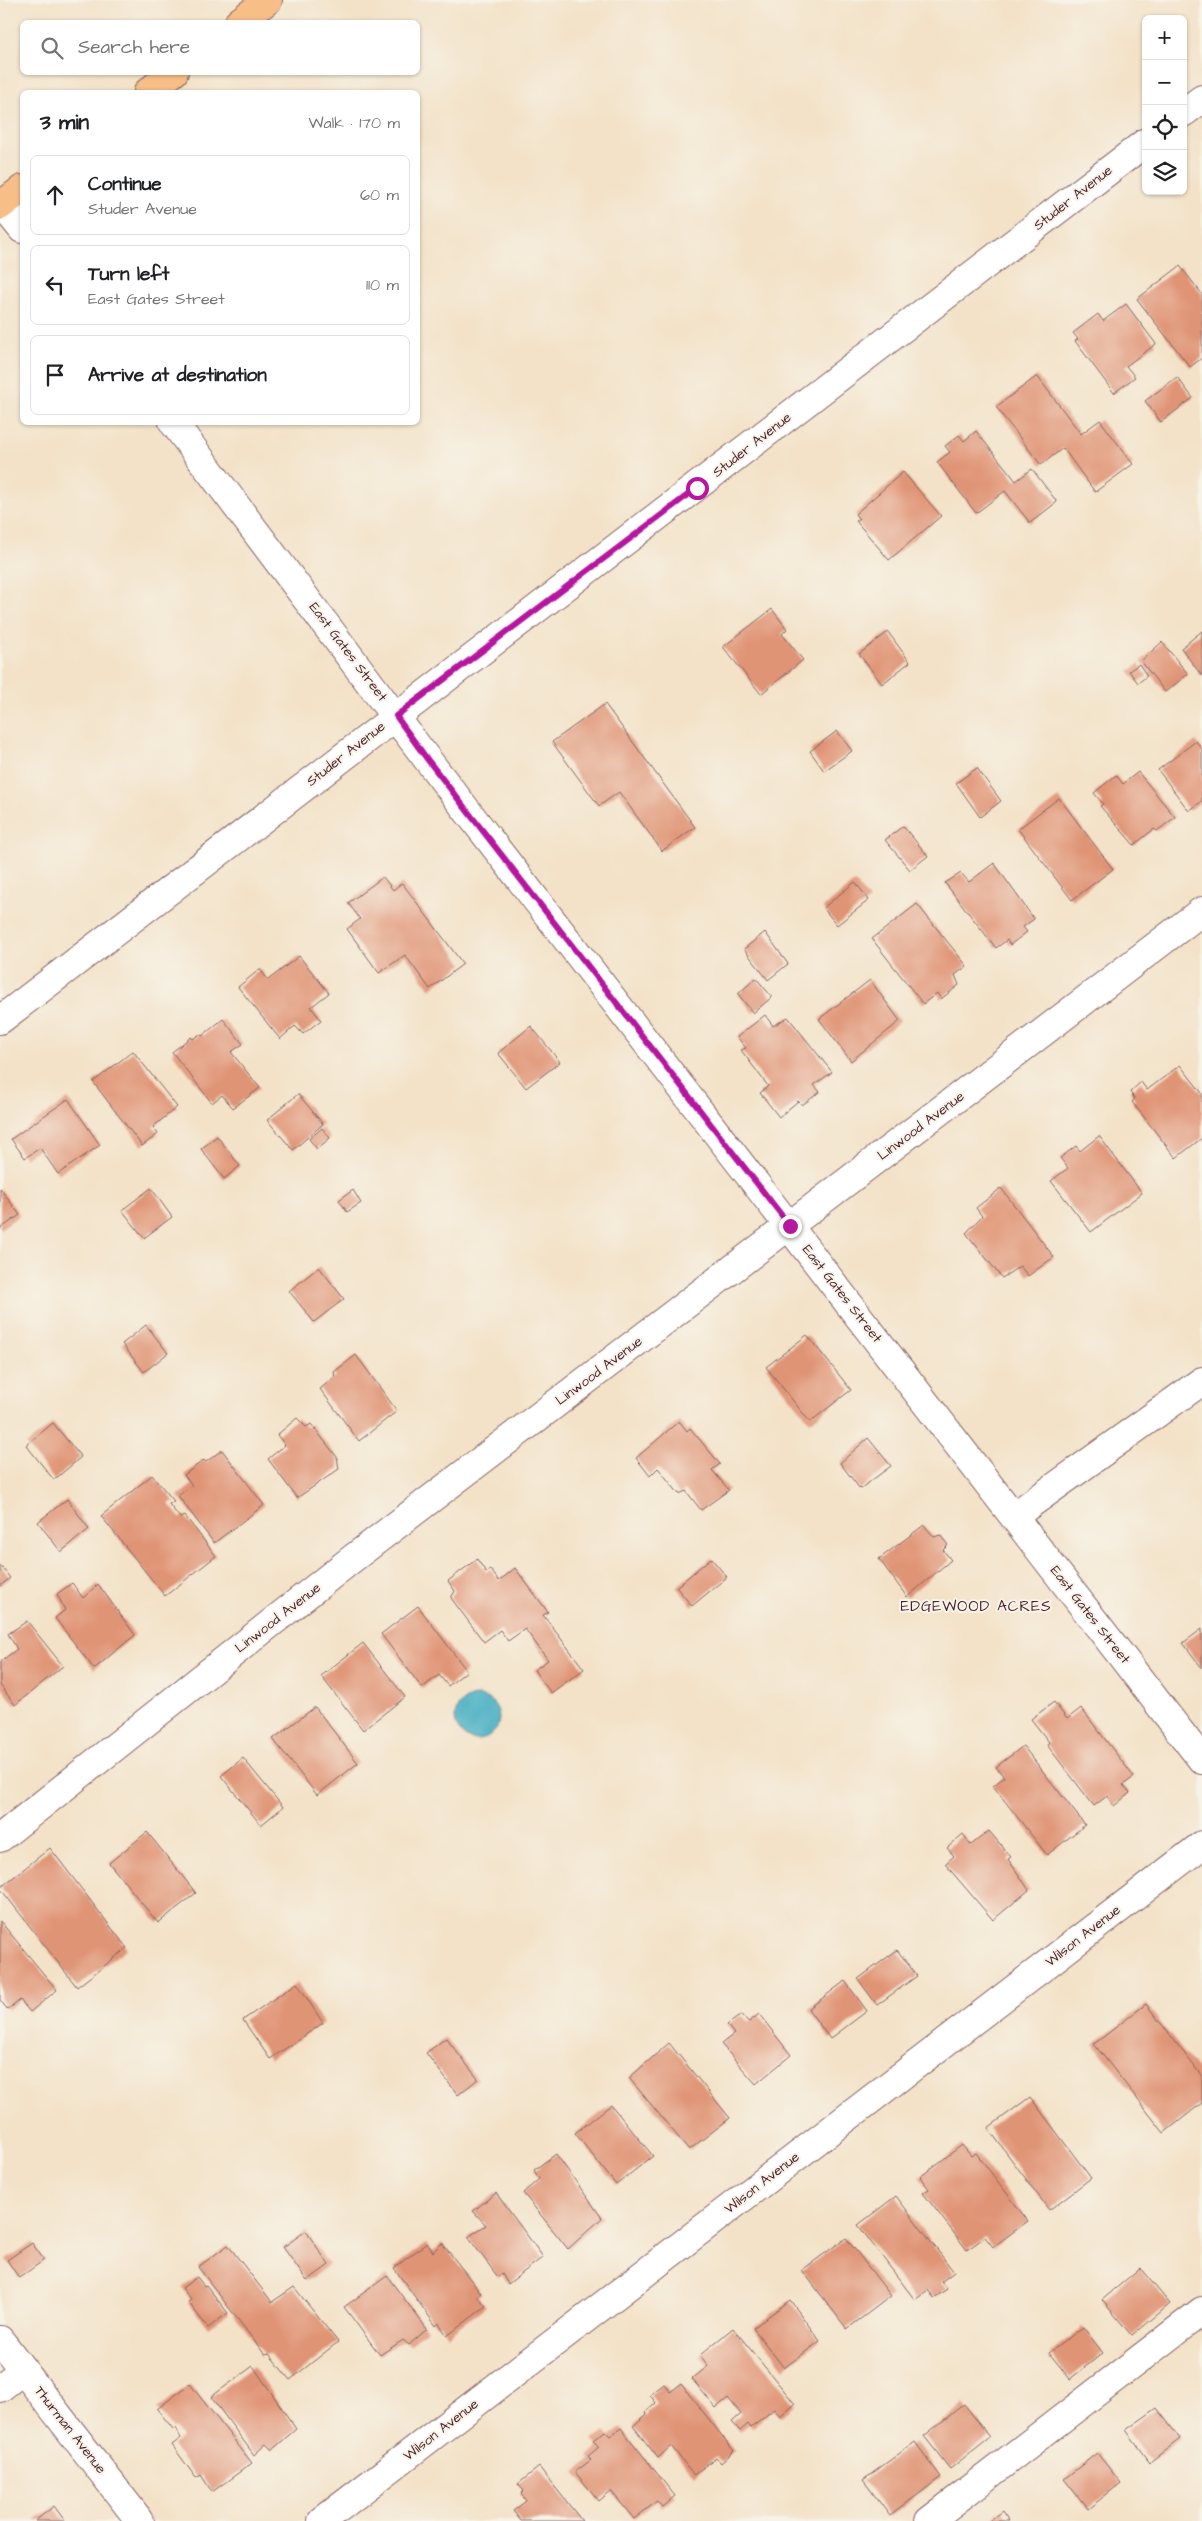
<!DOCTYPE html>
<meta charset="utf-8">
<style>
body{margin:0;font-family:"Architects Daughter",sans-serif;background:#f2f2f2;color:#202124}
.controls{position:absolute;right:15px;top:15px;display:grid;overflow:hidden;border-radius:8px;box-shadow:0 1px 4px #0004}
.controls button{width:45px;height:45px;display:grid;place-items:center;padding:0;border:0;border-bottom:1px solid #e0e0e0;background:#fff;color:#202124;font:25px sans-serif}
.stop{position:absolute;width:15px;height:15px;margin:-11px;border:4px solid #b5179e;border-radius:50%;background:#fff}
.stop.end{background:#b5179e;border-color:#fff;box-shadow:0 1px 5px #0008}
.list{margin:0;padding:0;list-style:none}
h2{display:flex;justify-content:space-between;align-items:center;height:65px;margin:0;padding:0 20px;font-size:21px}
h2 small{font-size:16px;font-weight:400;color:#757577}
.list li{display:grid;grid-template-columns:32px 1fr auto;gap:15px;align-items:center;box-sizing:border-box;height:80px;margin:0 10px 10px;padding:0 10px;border:1px solid #e0e0e0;border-radius:8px}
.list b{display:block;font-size:19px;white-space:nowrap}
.list p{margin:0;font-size:16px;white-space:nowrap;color:#757577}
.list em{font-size:16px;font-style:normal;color:#757577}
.icon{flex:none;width:28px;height:28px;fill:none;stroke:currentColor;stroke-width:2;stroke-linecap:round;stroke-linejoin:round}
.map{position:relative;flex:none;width:1202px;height:2521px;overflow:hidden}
.search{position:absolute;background:#fff;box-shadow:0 1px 4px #0004;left:20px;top:20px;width:400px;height:55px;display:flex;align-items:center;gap:12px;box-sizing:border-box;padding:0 18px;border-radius:8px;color:#757577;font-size:19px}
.panel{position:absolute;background:#fff;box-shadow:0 1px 4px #0004;left:20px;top:90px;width:400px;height:335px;border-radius:8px}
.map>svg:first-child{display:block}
.water{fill:#43adc2;stroke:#466676}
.building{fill:#e09476}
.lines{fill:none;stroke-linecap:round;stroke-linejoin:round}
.minor-casing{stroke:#856362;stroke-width:30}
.major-casing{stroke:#856362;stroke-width:30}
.minor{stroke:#fff;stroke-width:28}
.major{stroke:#f7be88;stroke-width:28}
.route{stroke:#b5179e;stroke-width:6}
.labels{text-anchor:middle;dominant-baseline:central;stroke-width:4;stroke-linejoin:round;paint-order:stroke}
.street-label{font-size:14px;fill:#4a1f2b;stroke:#f7f3e8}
.neighbourhood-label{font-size:15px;letter-spacing:1px;fill:#4a1f2b;stroke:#f7f3e8}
</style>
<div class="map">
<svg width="1202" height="2521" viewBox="0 0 1202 2521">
<rect width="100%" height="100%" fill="#f7f3e8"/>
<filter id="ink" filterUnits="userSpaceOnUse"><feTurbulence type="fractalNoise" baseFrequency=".02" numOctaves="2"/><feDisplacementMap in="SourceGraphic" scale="10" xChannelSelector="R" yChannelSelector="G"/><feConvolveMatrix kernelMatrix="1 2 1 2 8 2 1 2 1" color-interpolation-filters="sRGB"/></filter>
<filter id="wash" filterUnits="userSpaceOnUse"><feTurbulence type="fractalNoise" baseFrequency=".0096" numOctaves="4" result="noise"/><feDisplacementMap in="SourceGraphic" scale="20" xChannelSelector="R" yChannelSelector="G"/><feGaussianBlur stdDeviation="1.12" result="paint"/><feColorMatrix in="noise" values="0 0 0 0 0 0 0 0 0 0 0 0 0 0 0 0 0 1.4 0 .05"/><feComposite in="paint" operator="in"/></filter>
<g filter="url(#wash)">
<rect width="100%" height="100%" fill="#f3e2c8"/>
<path class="water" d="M455 1718a22 22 0 1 1 44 0a22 22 0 1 1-44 0Z"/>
<g id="blocks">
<path class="building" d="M1180 266 1202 294V358L1190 367 1137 299Z
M1126 304 1156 344 1126 366 1135 377 1114 393 1075 341 1078 339 1073 333 1098 314 1103 321Z
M1037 376 1081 434 1100 420 1133 464 1095 492 1063 448 1041 465 996 407Z
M1177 377 1193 398 1161 422 1145 401Z
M976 431 1016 481 1032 469 1057 502 1030 523 1005 491 976 513 937 462 950 452 945 446 959 435 964 441Z
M903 472 941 516 889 560 856 521 859 519 855 514Z
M772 609 787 629 782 634 803 660 761 694 723 647Z
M1202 631V676L1181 648Z
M888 632 910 662 882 684 859 654Z
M1162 642 1188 674 1165 692 1141 661Z
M1139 664 1147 676 1138 683 1129 671Z
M605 704 695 827 662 851 619 792 599 806 552 742Z
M837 731 852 751 824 771 810 751Z
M1196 741 1202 749V801L1189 811 1158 770Z
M977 768 1001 801 980 817 956 783Z
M1138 772 1175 817 1157 831 1154 829 1134 845 1100 806 1103 804 1094 793 1116 775 1123 784Z
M1059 798 1113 869 1072 900 1018 829Z
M903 826 928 856 910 870 885 840Z
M994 863 1034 919 1023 927 1027 932 1010 945 1007 940 996 948 945 883 961 873 969 882Z
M383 877 393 890 402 883 463 964 430 989 405 955 379 973 347 929 360 919 348 903Z
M855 882 869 900 837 925 823 908Z
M917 904 967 966 955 975 959 985 941 999 937 993 923 1004 872 939Z
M765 932 788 964 768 980 744 949Z
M299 956 329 993 311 1007 321 1020 303 1034 295 1026 280 1039 238 987 260 969 268 980Z
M756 978 772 997 753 1013 738 994Z
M870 980 900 1021 851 1061 819 1019Z
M765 1015 773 1026 788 1017 832 1072 814 1085 820 1092 802 1105 798 1101 779 1117 760 1093 768 1086 741 1050 746 1048 737 1037Z
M223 1019 243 1044 231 1052 260 1088 233 1108 222 1095 212 1103 172 1052 191 1037 193 1039 200 1034 202 1036Z
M531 1026 560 1062 526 1088 498 1053Z
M133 1051 177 1107 153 1127 158 1134 142 1146 93 1082Z
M1180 1065 1202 1093V1138L1176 1158 1132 1102 1135 1099 1130 1092 1141 1082 1147 1090Z
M298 1094 323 1124 293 1150 267 1120Z
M68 1099 100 1145 58 1174 40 1148 25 1158 11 1139Z
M322 1128 330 1138 317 1149 309 1139Z
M217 1136 240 1166 224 1179 201 1149Z
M1099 1136 1142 1193 1091 1232 1051 1181 1068 1168 1060 1158 1076 1146 1080 1151Z
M0 1188 20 1215 0 1229Z
M151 1188 172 1217 144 1238 122 1210Z
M1001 1188 1054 1257 1028 1276 1020 1266 1002 1278 966 1233 982 1216 976 1208Z
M353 1190 361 1203 347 1212 339 1200Z
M319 1267 344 1299 314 1322 289 1291Z
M146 1325 168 1353 144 1372 122 1344Z
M807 1335 851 1390 810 1422 766 1367Z
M356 1355 397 1411 359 1441 320 1389 335 1377 334 1372Z
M297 1418 306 1427 311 1424 337 1457 339 1469 297 1498 268 1459 285 1445 277 1435Z
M679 1421 687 1431 690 1428 720 1464 712 1470 729 1490 701 1510 686 1491 679 1494 658 1468 650 1476 636 1458Z
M53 1423 81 1457 54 1480 26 1445Z
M868 1438 891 1466 860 1489 840 1463Z
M222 1450 264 1505 214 1543 178 1496 192 1485 184 1475 204 1460 206 1462Z
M152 1475 174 1501 169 1504 180 1518 185 1516 216 1556 165 1596 101 1516Z
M67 1499 89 1529 61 1552 38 1522Z
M924 1525 934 1537 940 1535 948 1545 943 1550 951 1560 907 1597 879 1559Z
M711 1558 727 1577 692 1606 676 1587Z
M477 1559 486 1572 490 1569 499 1581 515 1568 548 1612 543 1615 584 1669 551 1693 534 1670 548 1660 525 1629 508 1641 500 1630 484 1642 451 1598 455 1591 448 1581Z
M0 1565 10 1578 0 1586Z
M72 1583 83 1598 98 1584 135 1635 94 1669 55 1618 65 1610 57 1594Z
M418 1606 467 1671 448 1686 439 1675 422 1688 381 1634Z
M27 1621 63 1666 15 1705 0 1685V1662L17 1649 8 1634Z
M1202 1629V1668L1183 1643Z
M363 1643 405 1697 363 1730 321 1676Z
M1054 1702 1067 1719 1081 1708 1134 1777 1123 1785 1130 1793 1114 1806 1107 1796 1094 1806 1047 1745 1049 1742 1031 1719Z
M315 1707 358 1763 317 1795 273 1739Z
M1023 1746 1085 1825 1047 1855 993 1786 1004 1777 996 1767Z
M243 1758 283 1807 261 1825 221 1776Z
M989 1831 1011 1857 1008 1859 1029 1890 993 1920 945 1864 954 1856 947 1848 963 1834 971 1845Z
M147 1832 196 1893 158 1923 109 1863Z
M50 1848 127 1948 77 1987 0 1888Z
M0 1921 57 1990 30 2012 20 2000 8 2010 0 2000Z
M897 1950 917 1976 877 2005 858 1979Z
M845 1981 867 2011 830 2039 808 2009Z
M297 1983 323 2023 270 2059 243 2020Z
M1146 2004 1202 2076V2103L1164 2133 1094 2044Z
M759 2014 791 2055 756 2084 721 2044 734 2034 727 2025 741 2015 749 2022Z
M446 2038 478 2079 458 2095 426 2053Z
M669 2043 730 2118 689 2150 629 2078Z
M1030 2097 1091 2178 1049 2210 988 2128Z
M611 2105 653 2156 616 2185 575 2133Z
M962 2145 971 2156 976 2153 1028 2221 993 2247 985 2237 967 2250 923 2193 929 2189 920 2177Z
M556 2154 602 2218 568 2249 523 2193 539 2179 534 2170Z
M496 2193 543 2257 508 2284 502 2274 498 2277 468 2237 486 2225 473 2211Z
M896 2196 954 2272 941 2282 947 2289 934 2298 928 2290 915 2300 858 2225Z
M306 2231 329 2265 307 2281 283 2247Z
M846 2238 891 2296 847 2329 802 2270Z
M32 2243 44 2260 19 2278 7 2260Z
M427 2243 433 2252 442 2243 481 2293 477 2296 486 2306 447 2336 439 2323 436 2326 394 2268Z
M228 2245 272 2302 294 2287 338 2342 290 2380 269 2354 265 2355 198 2267Z
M1140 2268 1170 2304 1132 2336 1102 2300Z
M387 2276 427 2329 409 2345 403 2340 380 2355 344 2307Z
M197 2277 204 2286 206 2285 228 2313 208 2328 188 2302 191 2300 182 2288Z
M790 2300 820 2341 784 2368 753 2328Z
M1083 2327 1103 2353 1070 2379 1049 2353Z
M733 2328 795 2404 780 2417 774 2409 751 2428 748 2424 740 2431 732 2422 741 2414 728 2398 716 2408 692 2379 708 2366 700 2355Z
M253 2366 296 2429 272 2450 266 2444 254 2455 211 2397Z
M190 2384 252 2463 212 2492 201 2475 196 2478 172 2445 181 2438 175 2428 173 2429 157 2409Z
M664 2384 670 2392 681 2384 734 2451 721 2463 716 2457 694 2475 671 2446 658 2458 633 2426 647 2414 646 2412 656 2403 650 2395Z
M964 2404 990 2437 950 2469 924 2436Z
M1157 2408 1180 2439 1150 2462 1126 2430Z
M621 2428 675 2496 662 2507 657 2501 634 2519 611 2491 599 2501 575 2472 591 2460 588 2456 599 2447 593 2440 605 2431 610 2436Z
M915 2442 941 2477 890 2516 863 2480Z
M1097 2453 1121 2483 1088 2509 1064 2479Z
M539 2467 582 2521H521L513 2511 526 2501 521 2494 524 2491 518 2484Z
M54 2506 65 2521H35Z
M1002 2511 1009 2521H989Z"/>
</g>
</g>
<g filter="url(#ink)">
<use href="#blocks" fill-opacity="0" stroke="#856362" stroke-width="1"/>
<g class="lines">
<g class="minor-casing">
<path id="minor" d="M1183 113 1202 99
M0 202 22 229
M173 422 427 759 1202 1760
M0 1020 1146 142
M1014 1516 1202 1381
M0 1838 352 1559 1202 911
M0 2340 140 2521
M0 2388 23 2370
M322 2521 1202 1845
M929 2521 1202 2311"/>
</g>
<g class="major-casing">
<path id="major" d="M239 22 268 0
M148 92 174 72
M0 206 22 189"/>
</g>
<use href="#minor" class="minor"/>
<use href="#major" class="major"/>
</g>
</g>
<g class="lines" filter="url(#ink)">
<path class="route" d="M697 488 396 716 427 759 790 1226"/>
</g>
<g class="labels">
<g class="street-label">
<text transform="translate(1073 198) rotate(-38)">Studer Avenue</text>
<text transform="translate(752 445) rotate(-38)">Studer Avenue</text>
<text transform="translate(348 652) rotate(53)">East Gates Street</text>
<text transform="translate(346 754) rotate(-38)">Studer Avenue</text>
<text transform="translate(921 1126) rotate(-37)">Linwood Avenue</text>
<text transform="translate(842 1294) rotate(52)">East Gates Street</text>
<text transform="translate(599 1371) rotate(-37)">Linwood Avenue</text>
<text transform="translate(1090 1615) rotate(52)">East Gates Street</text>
<text transform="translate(278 1618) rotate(-38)">Linwood Avenue</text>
<text transform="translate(1083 1936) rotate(-38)">Wilson Avenue</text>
<text transform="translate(762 2183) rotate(-38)">Wilson Avenue</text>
<text transform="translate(70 2430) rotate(52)">Thurman Avenue</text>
<text transform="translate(441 2430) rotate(-38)">Wilson Avenue</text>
</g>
<g class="neighbourhood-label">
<text x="976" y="1606">EDGEWOOD ACRES</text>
</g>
</g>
</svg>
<div class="controls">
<button>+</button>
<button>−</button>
<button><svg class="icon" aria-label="locate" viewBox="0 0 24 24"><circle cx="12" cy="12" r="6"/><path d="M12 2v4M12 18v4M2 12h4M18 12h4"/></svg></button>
<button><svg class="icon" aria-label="layers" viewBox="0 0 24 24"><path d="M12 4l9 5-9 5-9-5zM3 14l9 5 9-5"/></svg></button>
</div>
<div class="stop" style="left:697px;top:488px"></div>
<div class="stop end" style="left:790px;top:1226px"></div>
<div class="search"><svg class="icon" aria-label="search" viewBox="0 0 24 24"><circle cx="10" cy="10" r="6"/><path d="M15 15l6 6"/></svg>Search here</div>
<section class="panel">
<h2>3 min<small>Walk · 170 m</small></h2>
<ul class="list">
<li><svg class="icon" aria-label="ahead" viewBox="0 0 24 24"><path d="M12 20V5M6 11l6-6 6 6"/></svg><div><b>Continue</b><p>Studer Avenue</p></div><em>60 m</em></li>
<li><svg class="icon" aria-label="left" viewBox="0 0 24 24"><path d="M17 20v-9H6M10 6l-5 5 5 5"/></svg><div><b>Turn left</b><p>East Gates Street</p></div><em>110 m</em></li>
<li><svg class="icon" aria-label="arrive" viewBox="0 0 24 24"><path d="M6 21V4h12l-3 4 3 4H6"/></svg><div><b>Arrive at destination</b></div></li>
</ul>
</section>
</div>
